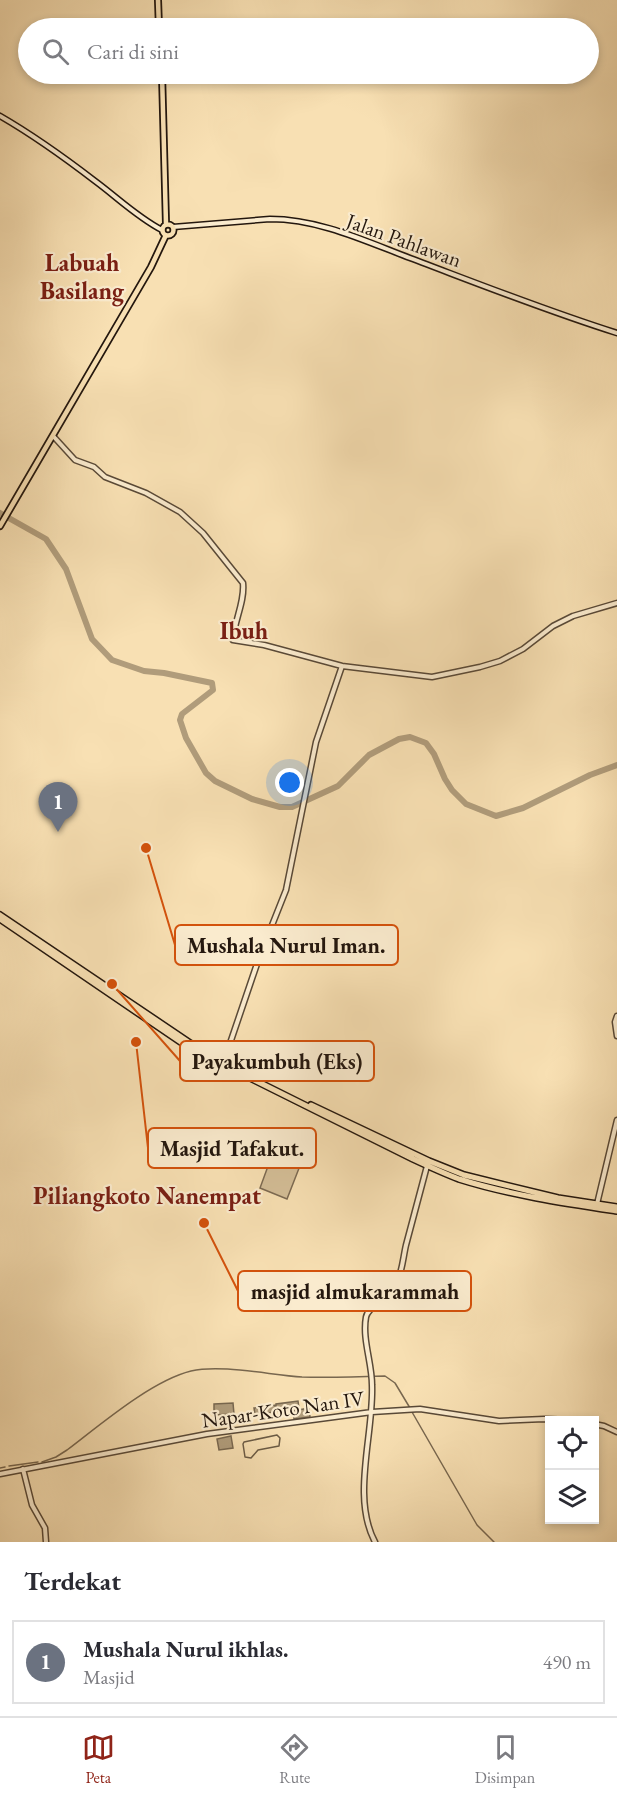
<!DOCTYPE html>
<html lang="id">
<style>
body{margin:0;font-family:"EB Garamond",serif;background:#f7f7f7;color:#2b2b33}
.controls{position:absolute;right:18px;bottom:18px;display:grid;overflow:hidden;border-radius:0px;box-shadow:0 3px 9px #0003}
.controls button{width:54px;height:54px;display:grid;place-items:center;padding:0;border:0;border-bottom:2px solid #e1e1e2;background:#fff;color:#2b2b33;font:30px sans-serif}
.you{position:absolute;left:290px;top:783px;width:21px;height:21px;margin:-15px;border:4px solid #fff;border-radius:50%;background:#1a73e8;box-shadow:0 0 0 9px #1a73e833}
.badge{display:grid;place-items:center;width:39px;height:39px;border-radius:50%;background:#8f2418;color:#fff;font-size:20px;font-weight:700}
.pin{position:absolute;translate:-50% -50px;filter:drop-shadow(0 2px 3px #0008)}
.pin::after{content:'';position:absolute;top:32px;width:21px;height:18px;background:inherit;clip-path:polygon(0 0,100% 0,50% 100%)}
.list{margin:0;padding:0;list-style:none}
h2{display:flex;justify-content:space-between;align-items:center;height:78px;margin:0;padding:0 24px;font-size:26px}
h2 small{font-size:20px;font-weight:400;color:#7c7c81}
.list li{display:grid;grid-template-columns:39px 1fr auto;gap:18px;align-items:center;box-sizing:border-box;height:84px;margin:0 12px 12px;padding:0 12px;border:2px solid #e1e1e2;border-radius:0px}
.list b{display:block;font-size:22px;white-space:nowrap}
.list p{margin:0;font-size:20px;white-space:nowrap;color:#7c7c81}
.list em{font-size:20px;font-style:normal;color:#7c7c81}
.icon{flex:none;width:33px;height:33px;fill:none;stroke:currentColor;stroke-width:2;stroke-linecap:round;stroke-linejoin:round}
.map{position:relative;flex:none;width:617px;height:1542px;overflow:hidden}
.search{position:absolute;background:#fff;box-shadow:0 3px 9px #0003;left:18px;right:18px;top:18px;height:66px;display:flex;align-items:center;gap:15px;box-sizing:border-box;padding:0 21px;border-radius:33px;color:#7c7c81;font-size:22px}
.sheet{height:174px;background:#fff}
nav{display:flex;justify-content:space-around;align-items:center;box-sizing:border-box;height:84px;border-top:2px solid #e1e1e2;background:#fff;font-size:16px;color:#7c7c81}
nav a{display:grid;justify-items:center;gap:3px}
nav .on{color:#8f2418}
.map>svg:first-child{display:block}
.garden{fill:#d4be97;stroke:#7c6a52;stroke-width:1.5}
.water{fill:#b09c7b;stroke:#78674f;stroke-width:1.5}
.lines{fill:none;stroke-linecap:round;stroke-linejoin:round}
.shore{stroke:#6a5a44;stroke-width:1.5}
.stream{stroke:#78674f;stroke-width:1.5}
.river{stroke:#b09c7b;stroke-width:6}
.tertiary-casing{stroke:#594937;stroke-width:7}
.secondary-casing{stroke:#24170e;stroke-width:7}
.primary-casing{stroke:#24170e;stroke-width:8}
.trunk-casing{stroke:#24170e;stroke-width:8}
.tertiary{stroke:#faebce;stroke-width:4}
.secondary{stroke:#faebce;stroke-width:4}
.primary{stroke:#f8e0b3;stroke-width:4.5}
.trunk{stroke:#f8e0b3;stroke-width:5}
.labels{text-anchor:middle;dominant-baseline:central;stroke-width:4.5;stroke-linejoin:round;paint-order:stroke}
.street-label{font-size:21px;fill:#24170e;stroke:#faebce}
.quarter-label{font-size:24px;font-weight:bold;fill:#7a1f14;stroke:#faebce}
.leader{fill:none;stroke:#d4520c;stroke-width:2}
.callout-dot{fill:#d4520c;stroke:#faebce;stroke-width:2}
.callout{fill:#faebce;stroke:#d4520c;stroke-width:2}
.callout-label{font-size:22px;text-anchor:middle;font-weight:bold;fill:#24170e}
</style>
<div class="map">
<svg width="617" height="1542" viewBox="0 0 617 1542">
<rect width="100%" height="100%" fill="#f8e0b3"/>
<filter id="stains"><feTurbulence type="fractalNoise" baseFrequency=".00333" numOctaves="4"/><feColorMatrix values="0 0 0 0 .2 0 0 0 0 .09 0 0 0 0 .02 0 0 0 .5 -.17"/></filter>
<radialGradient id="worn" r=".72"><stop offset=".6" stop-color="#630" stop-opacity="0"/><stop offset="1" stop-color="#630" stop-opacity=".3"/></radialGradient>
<path class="garden" d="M275 1147 303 1158 287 1199 260 1188Z"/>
<path class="water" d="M298 1401 299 1408 255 1415 254 1408 275 1405 276 1410V1404Z
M233 1403 234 1414 214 1415V1404Z
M309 1408 310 1417 294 1419 293 1411Z
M231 1436 233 1448 219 1450 217 1439Z"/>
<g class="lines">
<path class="shore" d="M277 1435 280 1438 279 1446 258 1450 251 1458 245 1457 243 1444 244 1442Z"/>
<path class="stream" d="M412 1412 477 1525 494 1542
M42 1462 56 1457 67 1450C100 1425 151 1381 191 1371 221 1364 270 1375 302 1377 329 1378 357 1377 385 1376L395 1383 410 1408
M9 1466 38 1462
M0 1468 5 1467"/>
<path class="river" d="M0 513 46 539 66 569 92 639 112 660 144 671 164 673 212 683 213 690 182 714 180 720 186 738 206 773 215 781 252 799 280 807H292L338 786 369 755 399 739 410 737 426 743 434 754 445 779 452 790 466 804 496 816 523 808 590 775 617 765"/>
<g class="tertiary-casing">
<path id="tertiary" d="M54 437 75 460 94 467 105 477 146 493 180 512 203 533 243 583C245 602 234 621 233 640L264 645 342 666 432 677 480 667 500 661 523 649 553 626 573 616 617 603
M617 1016 615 1022 617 1036
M224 1061 259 958 286 890 316 742 342 666
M597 1204 617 1120
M594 1424 604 1426 617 1432
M23 1469 32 1505 45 1528 46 1542
M0 1474 207 1434 372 1412 420 1409 499 1421 544 1419 572 1420
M375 1542C351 1497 374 1434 372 1385 372 1363 362 1339 366 1317 368 1306 388 1299 396 1285 402 1273 403 1258 406 1245 413 1219 420 1192 427 1166"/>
</g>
<g class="secondary-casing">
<path id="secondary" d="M0 116C33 135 65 158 95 181 118 198 137 217 162 230
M173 227 270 219C319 219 365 241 410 258 479 284 547 311 617 333"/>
</g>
<g class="primary-casing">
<path id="primary" d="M158 0 159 28
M162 74 166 224
M162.5 230a5.5 5.5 0 1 1 11 0a5.5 5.5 0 1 1-11 0Z
M0 526 151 267 166 235"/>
</g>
<g class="trunk-casing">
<path id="trunk" d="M0 915 190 1043 257 1078
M0 919 188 1047 413 1159C428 1166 443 1173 459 1179 510 1195 564 1203 617 1211
M311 1105 429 1161 464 1175 558 1198 617 1207"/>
</g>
<use href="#tertiary" class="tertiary"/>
<use href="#secondary" class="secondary"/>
<use href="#primary" class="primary"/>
<use href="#trunk" class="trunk"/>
</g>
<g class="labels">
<g class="street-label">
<text transform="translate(404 240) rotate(20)">Jalan Pahlawan</text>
<text transform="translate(283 1409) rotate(-8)">Napar-Koto Nan IV</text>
</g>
<g class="quarter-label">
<text x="82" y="262">Labuah<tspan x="82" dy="28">Basilang</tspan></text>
<text x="244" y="630">Ibuh</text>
<text x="147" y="1195">Piliangkoto Nanempat</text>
</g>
</g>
<path class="leader" d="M146 848L175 945M112 984L180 1061M136 1042L148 1148M204 1223L238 1291"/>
<g class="callout-dot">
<circle cx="146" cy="848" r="6"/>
<circle cx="112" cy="984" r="6"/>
<circle cx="136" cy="1042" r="6"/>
<circle cx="204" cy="1223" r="6"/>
</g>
<g class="callout">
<rect x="175" y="925" width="223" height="40" rx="6"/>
<rect x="180" y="1041" width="194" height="40" rx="6"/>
<rect x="148" y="1128" width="168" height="40" rx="6"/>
<rect x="238" y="1271" width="233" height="40" rx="6"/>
</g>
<g class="callout-label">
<text x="286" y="953">Mushala Nurul Iman.</text>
<text x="277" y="1069">Payakumbuh (Eks)</text>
<text x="232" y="1156">Masjid Tafakut.</text>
<text x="355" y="1299">masjid almukarammah</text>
</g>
<rect width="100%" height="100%" filter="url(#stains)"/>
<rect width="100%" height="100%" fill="url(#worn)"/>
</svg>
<div class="controls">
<button><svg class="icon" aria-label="locate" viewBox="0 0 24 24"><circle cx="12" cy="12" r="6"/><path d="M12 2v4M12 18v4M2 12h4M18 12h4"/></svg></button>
<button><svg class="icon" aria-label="layers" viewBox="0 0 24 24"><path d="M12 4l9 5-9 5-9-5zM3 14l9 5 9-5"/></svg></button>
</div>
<div class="you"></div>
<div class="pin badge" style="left:58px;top:832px;background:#6b7280">1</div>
<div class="search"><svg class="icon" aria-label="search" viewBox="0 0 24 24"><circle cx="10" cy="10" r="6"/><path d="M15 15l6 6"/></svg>Cari di sini</div>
</div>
<section class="sheet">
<h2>Terdekat<small></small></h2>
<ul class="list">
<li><span class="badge" style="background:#6b7280">1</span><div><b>Mushala Nurul ikhlas.</b><p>Masjid</p></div><em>490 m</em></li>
</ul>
</section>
<nav>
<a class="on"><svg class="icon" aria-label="map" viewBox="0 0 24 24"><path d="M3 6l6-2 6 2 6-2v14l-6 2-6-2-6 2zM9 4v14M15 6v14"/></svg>Peta</a>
<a><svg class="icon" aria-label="directions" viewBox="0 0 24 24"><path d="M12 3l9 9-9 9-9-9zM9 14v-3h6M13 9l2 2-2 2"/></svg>Rute</a>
<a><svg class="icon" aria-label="saved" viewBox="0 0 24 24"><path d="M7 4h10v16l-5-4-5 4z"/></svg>Disimpan</a>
</nav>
